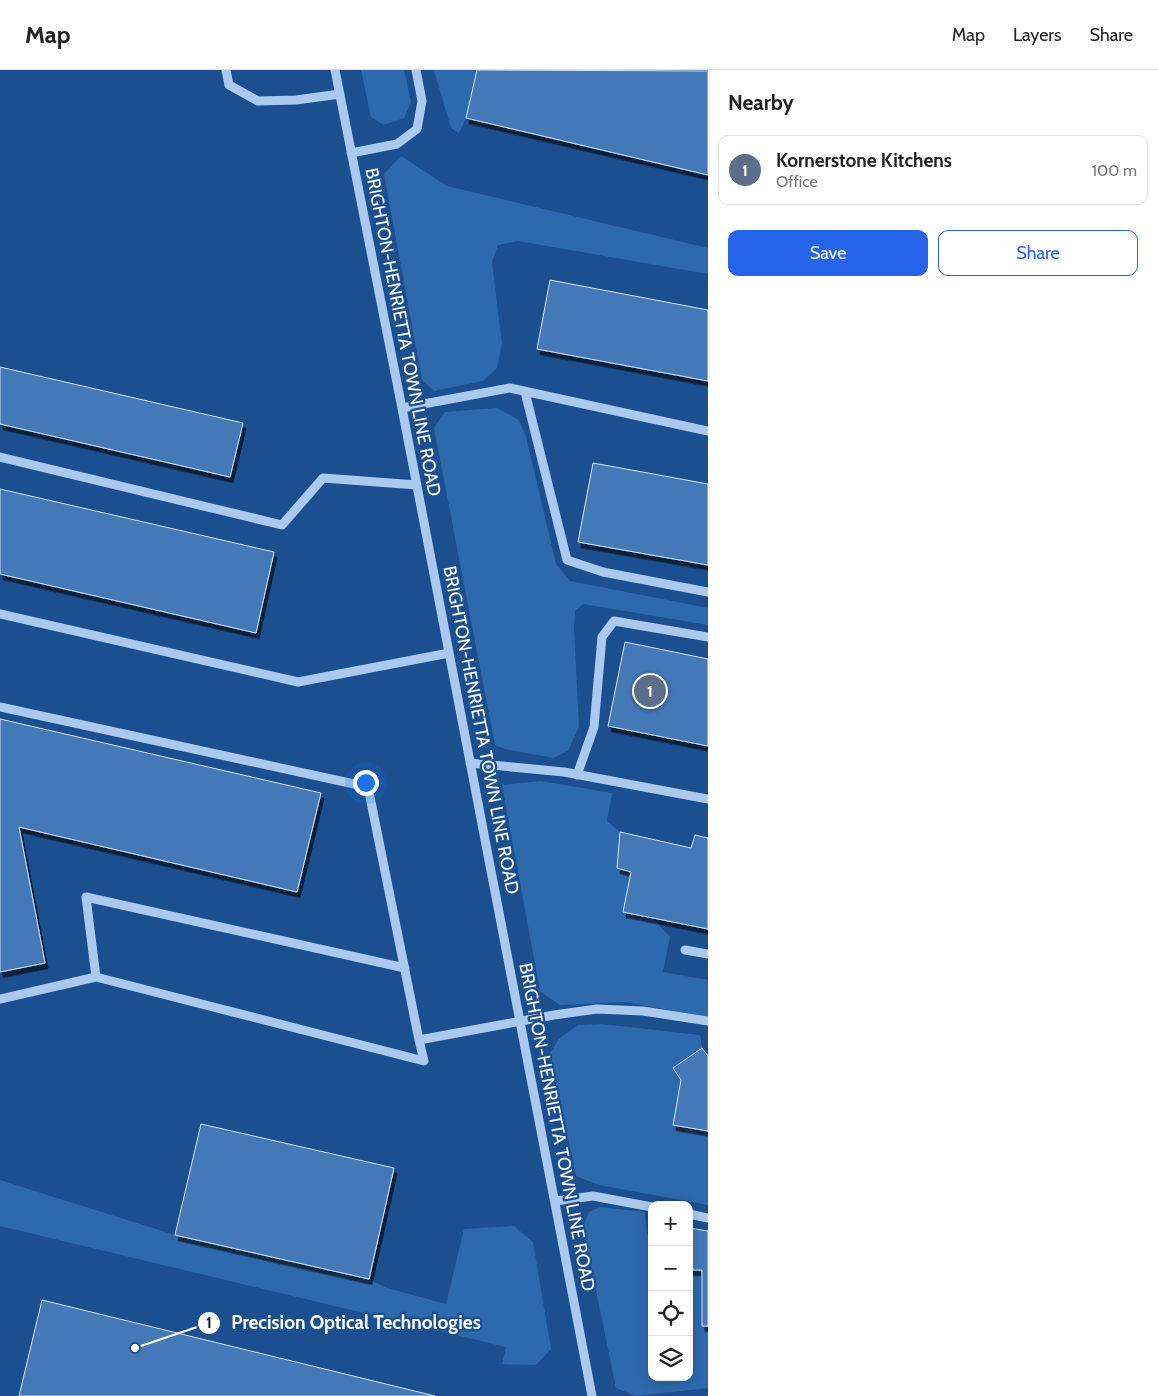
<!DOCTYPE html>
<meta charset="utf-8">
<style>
body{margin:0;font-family:Cabin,sans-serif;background:#f6f6f6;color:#222}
.controls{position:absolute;right:15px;bottom:15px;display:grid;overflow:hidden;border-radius:10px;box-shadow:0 2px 12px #0003}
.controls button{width:45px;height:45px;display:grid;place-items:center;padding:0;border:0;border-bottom:1px solid #e0e0e0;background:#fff;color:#222;font:25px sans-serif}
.you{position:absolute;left:365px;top:712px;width:18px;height:18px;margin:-12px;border:4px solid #fff;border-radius:50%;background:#1a73e8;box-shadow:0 0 0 8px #1a73e833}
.badge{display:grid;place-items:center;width:32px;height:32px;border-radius:50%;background:#2563eb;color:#fff;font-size:16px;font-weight:700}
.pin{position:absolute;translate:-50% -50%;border:2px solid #fff;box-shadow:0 1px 5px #0006}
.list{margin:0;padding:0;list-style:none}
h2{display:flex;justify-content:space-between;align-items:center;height:65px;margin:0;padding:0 20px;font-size:21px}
h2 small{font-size:16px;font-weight:400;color:#767676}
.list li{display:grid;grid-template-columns:32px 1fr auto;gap:15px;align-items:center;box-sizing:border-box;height:70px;margin:0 10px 10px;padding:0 10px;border:1px solid #e0e0e0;border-radius:10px}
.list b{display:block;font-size:19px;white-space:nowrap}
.list p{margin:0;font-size:16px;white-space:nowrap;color:#767676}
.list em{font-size:16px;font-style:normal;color:#767676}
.actions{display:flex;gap:10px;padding:15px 20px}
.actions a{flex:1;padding:11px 0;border:1px solid #2563eb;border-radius:10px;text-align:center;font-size:18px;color:#2563eb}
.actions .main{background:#2563eb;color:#fff}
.icon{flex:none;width:28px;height:28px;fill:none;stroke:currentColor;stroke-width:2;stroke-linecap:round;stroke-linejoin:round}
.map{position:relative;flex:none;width:708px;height:1326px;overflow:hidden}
header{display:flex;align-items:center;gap:30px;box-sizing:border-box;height:70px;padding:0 25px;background:#fff;border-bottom:1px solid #e0e0e0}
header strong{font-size:24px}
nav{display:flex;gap:28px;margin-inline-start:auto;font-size:18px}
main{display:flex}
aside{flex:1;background:#fff}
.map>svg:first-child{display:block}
.green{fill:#2e69ad}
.building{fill:#4478b7;stroke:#cfe3fa;filter:url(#shadow)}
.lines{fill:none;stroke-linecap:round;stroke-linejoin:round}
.minor{stroke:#a9c9ee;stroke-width:9}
.labels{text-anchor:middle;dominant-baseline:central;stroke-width:4.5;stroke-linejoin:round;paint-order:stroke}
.street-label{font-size:18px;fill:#fff;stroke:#1b4f8f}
.leader{fill:none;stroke:#fff;stroke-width:2}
.callout-dot{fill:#fff;stroke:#1b4f8f;stroke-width:2}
.mark-label{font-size:15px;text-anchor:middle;font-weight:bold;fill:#111}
.callout-label{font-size:19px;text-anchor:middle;font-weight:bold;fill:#fff;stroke:#1b4f8f;stroke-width:4.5;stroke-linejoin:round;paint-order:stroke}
</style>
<header>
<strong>Map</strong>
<nav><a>Map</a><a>Layers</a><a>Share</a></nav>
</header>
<main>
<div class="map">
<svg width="708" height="1326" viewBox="0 0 708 1326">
<defs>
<filter id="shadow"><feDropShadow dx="3" dy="5.5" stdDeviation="0" flood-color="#0009"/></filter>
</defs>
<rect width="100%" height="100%" fill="#1b4f8f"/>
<path class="green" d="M361 0H404L411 32 404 48 384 55 371 47Z
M434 0H477L466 48 459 63 451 58Z
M401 86 447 116 708 178V204L518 171 498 175 492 192 502 274 497 298 483 311 434 321 422 310 384 104Z
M497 338 519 350 526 367 556 494 570 511 708 538V555L583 534 575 541 574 558 579 657 568 681 553 688 505 679 495 675 434 358 445 342Z
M541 711 612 723 607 751 620 762 617 798 631 802 623 842 653 848 670 867 663 902 708 910V947L625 932 560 935 540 921 502 715Z
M602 954 700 965 702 978 673 998 681 1010 673 1055 708 1061V1135L599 1115 576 1106 550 983 559 969 578 955Z
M0 1110 175 1165 369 1209 387 1218 446 1234 464 1159 514 1156 533 1172 551 1279 536 1295 502 1294 506 1277 0 1156Z
M600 1137 645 1142 647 1165 652 1166V1307H689V1200H702V1256H708V1318L636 1326 616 1318 583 1157 589 1142Z"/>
<path class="building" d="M477 0 708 1V105L466 48Z
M550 210 708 240V311L537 279Z
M0 297 243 353 230 407 0 354Z
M593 393 708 414V495L578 472Z
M0 419 274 482 256 563 0 504Z
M625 572 708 589V676L608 656Z
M0 649 321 723 297 822 19 757 45 893 0 902Z
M620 762 691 778 695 765 708 768V859L623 842 631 802 617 798Z
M702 978 708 986V1061L673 1055 681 1010 673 998Z
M201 1054 394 1098 369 1209 175 1165Z
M689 1158 708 1161V1256H702V1200H689Z
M42 1230 435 1326H19Z"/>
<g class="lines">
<path class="minor" d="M226 0 229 15 258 31 296 30 340 24
M335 0 402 338 592 1326
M351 83 397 74 417 59 422 31 416 0
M525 322 567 490 603 502 708 522
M402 338 510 318 708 361
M0 387 282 455 323 408 417 415
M0 544 298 612 449 583
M0 637 368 717 419 970 554 945 597 939 643 941 708 951
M470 693 564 702 708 729
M577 705 594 657 602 567 614 551 708 567
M685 880 708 884
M96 907 424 991 419 970
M0 929 96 907 86 827 405 898
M555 1131 593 1126 652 1137
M689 1144 708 1148"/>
</g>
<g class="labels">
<g class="street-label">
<text transform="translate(403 262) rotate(79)">BRIGHTON-HENRIETTA TOWN LINE ROAD</text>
<text transform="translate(481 660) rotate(79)">BRIGHTON-HENRIETTA TOWN LINE ROAD</text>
<text transform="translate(557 1057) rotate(79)">BRIGHTON-HENRIETTA TOWN LINE ROAD</text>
</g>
</g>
<path class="leader" d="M135 1278L209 1253"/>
<g class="callout-dot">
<circle cx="135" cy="1278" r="5"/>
<circle cx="209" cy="1253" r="12"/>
</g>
<g class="mark-label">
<text x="209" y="1258">1</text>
</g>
<g class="callout-label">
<text x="356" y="1259">Precision Optical Technologies</text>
</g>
</svg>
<div class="controls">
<button>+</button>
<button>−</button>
<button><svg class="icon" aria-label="locate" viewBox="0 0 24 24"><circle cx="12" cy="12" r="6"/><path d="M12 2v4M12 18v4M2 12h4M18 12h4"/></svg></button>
<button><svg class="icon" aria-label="layers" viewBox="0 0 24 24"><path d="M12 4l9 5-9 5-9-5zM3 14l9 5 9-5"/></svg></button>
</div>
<div class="you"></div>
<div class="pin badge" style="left:650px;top:621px;background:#5c6f8a">1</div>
</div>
<aside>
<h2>Nearby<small></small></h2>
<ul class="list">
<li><span class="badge" style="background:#5c6f8a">1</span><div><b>Kornerstone Kitchens</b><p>Office</p></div><em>100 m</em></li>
</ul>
<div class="actions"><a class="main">Save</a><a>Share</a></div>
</aside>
</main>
